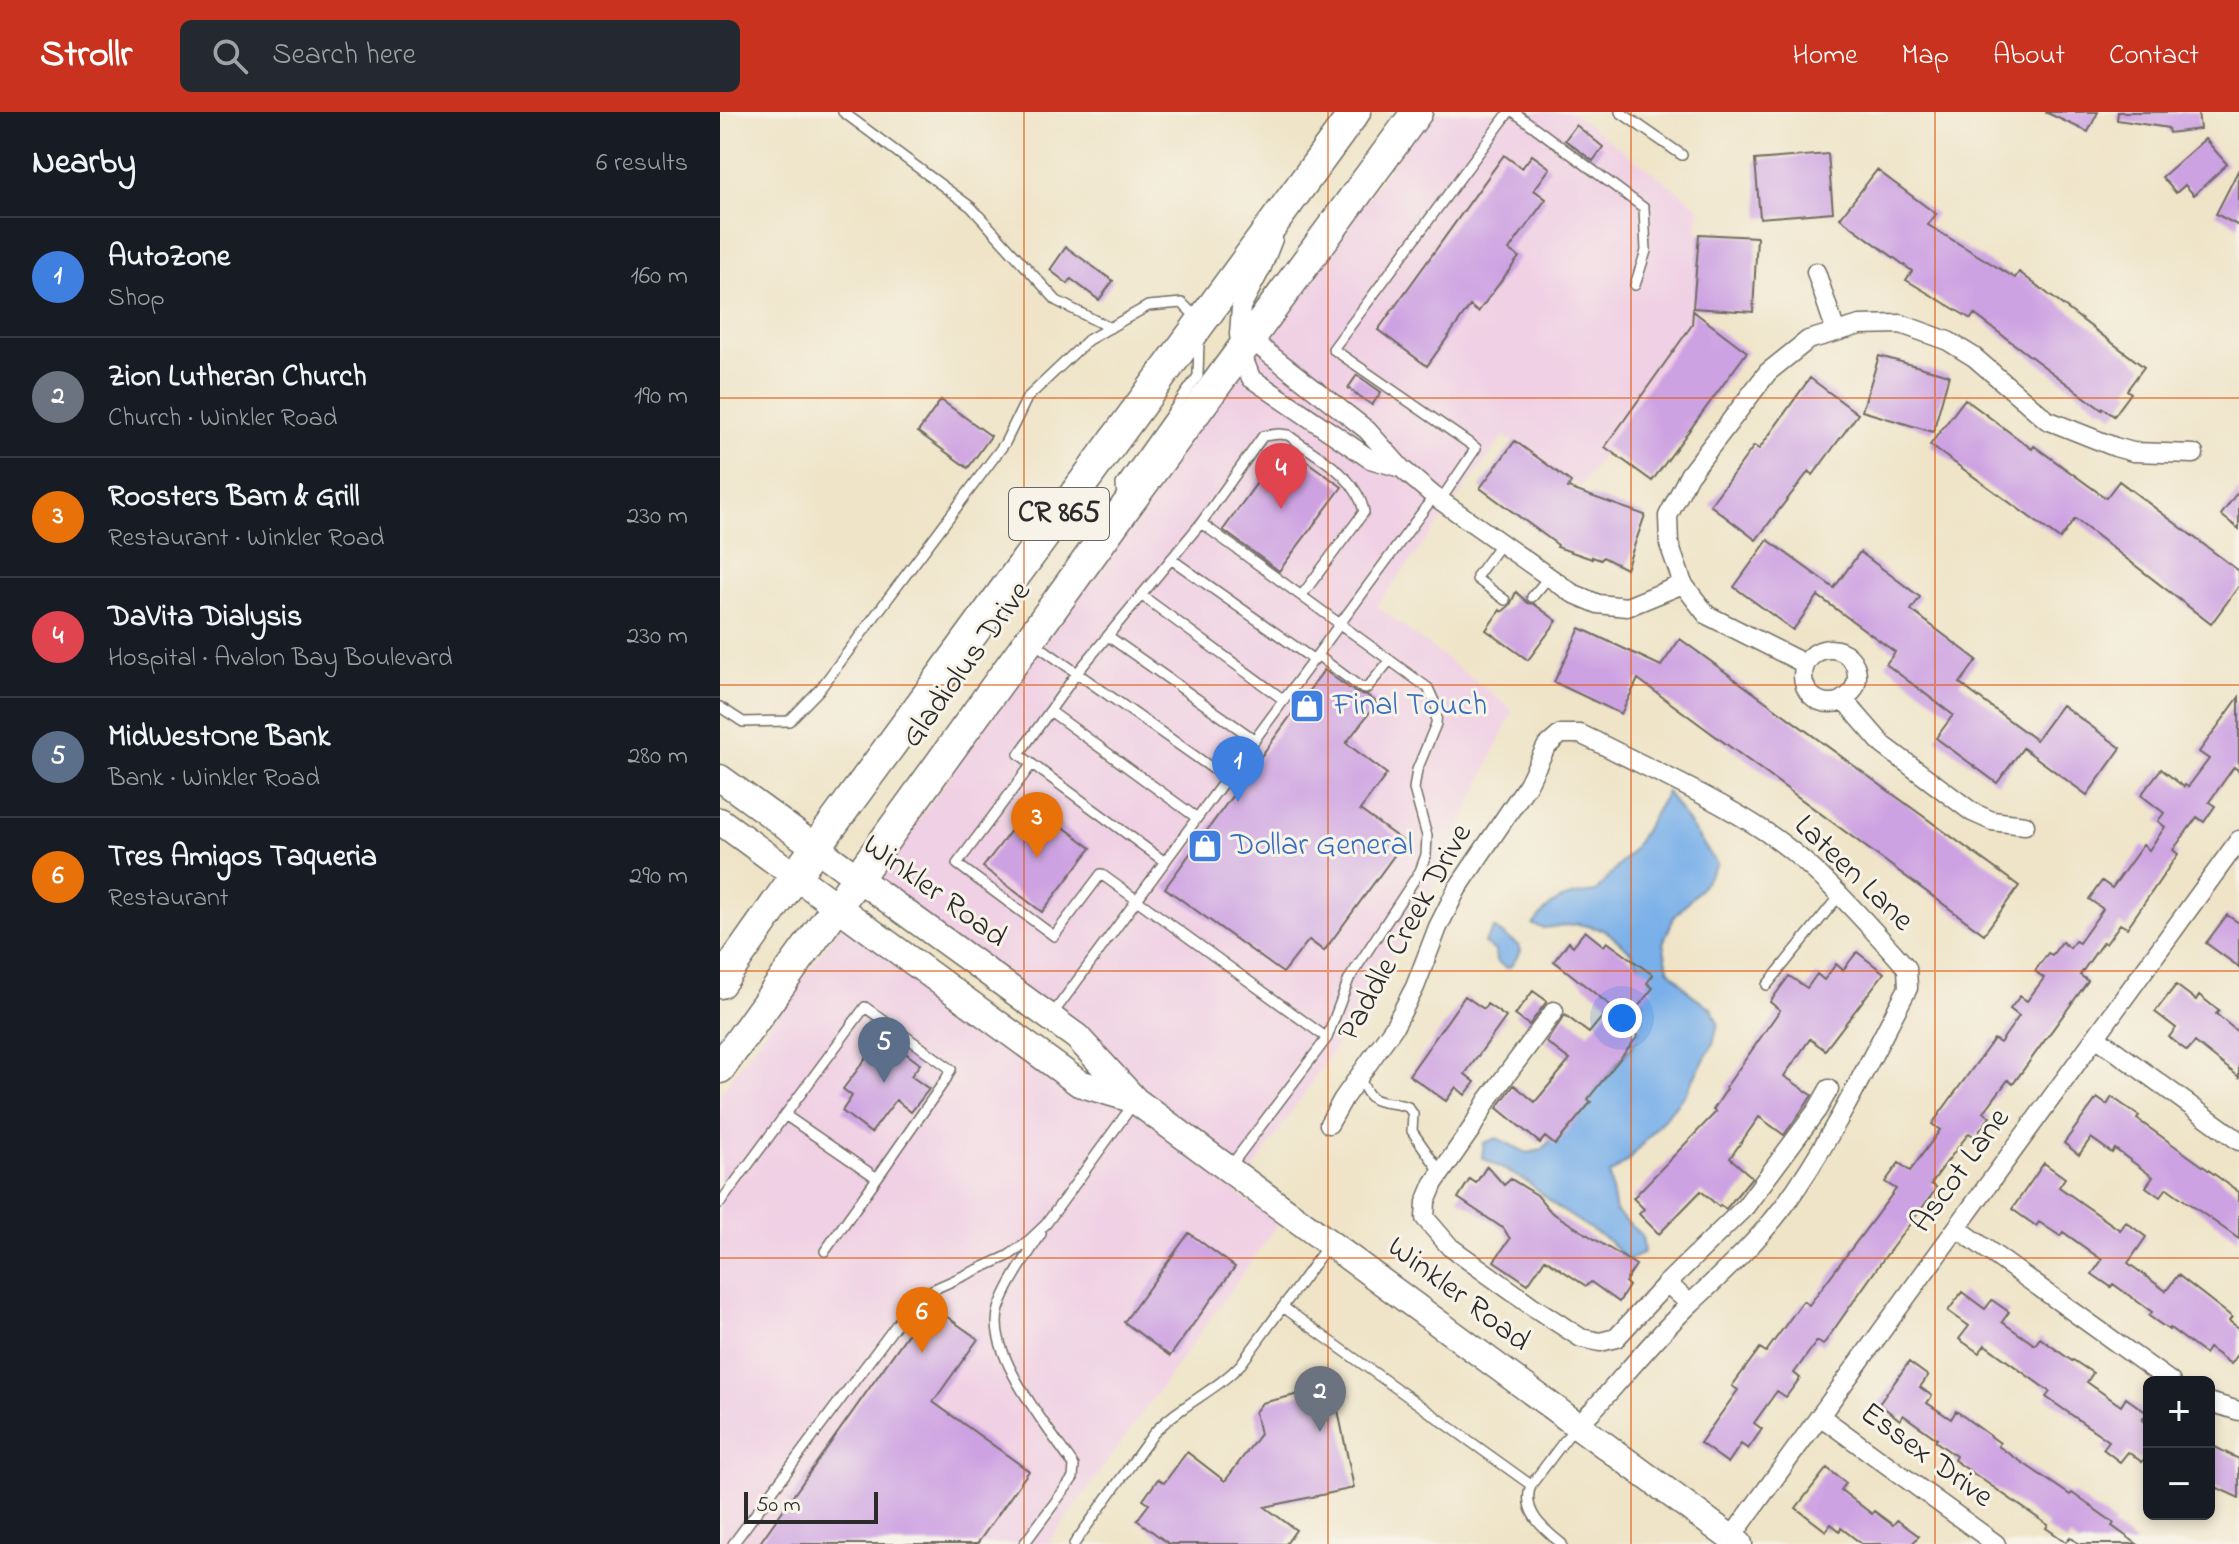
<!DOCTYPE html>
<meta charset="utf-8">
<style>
body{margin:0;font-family:"Indie Flower",sans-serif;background:#242831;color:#f1f3f6}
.controls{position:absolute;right:24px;bottom:24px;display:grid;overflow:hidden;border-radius:12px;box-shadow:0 4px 12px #0003}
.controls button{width:72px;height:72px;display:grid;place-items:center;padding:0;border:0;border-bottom:2px solid #363941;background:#171b24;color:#f1f3f6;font:40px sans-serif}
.scale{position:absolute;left:24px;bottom:20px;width:134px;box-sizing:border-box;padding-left:8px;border:4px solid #2b2b2b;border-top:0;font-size:22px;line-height:28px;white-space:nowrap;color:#2b2b2b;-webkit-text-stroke:6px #f7f3e8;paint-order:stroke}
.you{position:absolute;left:902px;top:906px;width:28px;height:28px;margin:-20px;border:6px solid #fff;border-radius:50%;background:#1a73e8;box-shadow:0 0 0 12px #1a73e833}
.badge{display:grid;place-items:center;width:52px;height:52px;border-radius:50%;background:#c8321e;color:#fff;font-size:26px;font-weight:700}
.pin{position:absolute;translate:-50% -66px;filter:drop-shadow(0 2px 4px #0008)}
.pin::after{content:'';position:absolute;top:42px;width:28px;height:24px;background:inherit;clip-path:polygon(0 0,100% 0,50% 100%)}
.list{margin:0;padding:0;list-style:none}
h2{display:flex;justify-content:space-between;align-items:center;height:104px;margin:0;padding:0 32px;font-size:34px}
h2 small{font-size:26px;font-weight:400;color:#9ea1a6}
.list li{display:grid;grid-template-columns:52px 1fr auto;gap:24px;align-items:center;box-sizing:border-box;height:120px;padding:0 32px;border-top:2px solid #363941}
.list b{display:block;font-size:30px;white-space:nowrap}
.list p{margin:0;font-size:26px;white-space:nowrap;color:#9ea1a6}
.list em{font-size:26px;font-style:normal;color:#9ea1a6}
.icon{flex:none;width:44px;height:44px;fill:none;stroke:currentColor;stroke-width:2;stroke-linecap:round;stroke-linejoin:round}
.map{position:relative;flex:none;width:1519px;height:1432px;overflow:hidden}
header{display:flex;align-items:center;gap:48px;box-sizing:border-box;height:112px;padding:0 40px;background:#c8321e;color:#fff}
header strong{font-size:38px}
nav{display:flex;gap:44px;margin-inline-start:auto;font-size:28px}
.search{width:560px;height:72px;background:#242831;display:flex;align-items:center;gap:20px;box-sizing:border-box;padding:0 28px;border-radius:12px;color:#9ea1a6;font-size:30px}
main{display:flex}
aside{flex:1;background:#171b24}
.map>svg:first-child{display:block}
.built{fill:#f0d0e4}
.water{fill:#7ab0e9;stroke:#526e8a;stroke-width:2}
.building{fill:#cda2e2}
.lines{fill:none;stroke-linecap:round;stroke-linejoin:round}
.lane-casing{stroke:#706c62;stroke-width:12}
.street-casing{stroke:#706c62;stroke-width:21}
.secondary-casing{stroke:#706c62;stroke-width:29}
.primary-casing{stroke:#706c62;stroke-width:33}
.lane{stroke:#fff;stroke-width:9}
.street{stroke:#fff;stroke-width:18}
.secondary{stroke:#fff;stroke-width:26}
.primary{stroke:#fff;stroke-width:30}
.grid{fill:none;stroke:#df570e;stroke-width:2;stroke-opacity:0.55}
.labels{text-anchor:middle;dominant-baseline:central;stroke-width:6;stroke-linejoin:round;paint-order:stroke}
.shield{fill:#f7f3e8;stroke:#686764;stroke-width:2}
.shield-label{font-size:30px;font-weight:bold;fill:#2b2b2b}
.street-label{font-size:32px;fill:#2b2b2b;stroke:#f7f3e8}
.shop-label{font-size:32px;fill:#366cbe;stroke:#f7f3e8;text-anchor:start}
</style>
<header>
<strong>Strollr</strong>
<div class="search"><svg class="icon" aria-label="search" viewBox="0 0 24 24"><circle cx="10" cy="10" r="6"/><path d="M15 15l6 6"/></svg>Search here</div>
<nav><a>Home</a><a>Map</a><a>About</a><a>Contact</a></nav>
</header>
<main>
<aside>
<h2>Nearby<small>6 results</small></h2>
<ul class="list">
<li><span class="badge" style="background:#3f7fe0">1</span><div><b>AutoZone</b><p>Shop</p></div><em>160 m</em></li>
<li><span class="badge" style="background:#6b7280">2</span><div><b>Zion Lutheran Church</b><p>Church · Winkler Road</p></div><em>190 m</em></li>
<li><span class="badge" style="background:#e8710a">3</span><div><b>Roosters Barn &amp; Grill</b><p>Restaurant · Winkler Road</p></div><em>230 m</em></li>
<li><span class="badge" style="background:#e0444e">4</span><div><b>DaVita Dialysis</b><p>Hospital · Avalon Bay Boulevard</p></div><em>230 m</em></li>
<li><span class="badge" style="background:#5c6f8a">5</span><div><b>MidWestOne Bank</b><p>Bank · Winkler Road</p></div><em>280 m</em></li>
<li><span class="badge" style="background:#e8710a">6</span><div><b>Tres Amigos Taqueria</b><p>Restaurant</p></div><em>290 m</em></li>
</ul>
</aside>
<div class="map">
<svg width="1519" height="1432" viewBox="0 0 1519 1432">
<rect width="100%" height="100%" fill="#f7f3e8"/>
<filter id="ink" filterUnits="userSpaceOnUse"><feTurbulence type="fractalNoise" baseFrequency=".0125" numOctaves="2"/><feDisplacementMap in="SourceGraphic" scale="16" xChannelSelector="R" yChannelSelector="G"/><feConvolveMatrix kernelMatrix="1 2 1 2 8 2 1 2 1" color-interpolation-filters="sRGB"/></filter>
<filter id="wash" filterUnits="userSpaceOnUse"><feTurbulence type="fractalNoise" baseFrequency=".006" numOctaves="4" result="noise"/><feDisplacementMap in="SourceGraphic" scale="32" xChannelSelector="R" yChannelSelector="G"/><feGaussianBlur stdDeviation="1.8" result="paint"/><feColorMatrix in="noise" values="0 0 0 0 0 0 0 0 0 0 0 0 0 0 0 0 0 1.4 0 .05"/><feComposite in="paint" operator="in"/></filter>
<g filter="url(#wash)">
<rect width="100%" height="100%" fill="#efe4c8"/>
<path class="built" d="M710 0H851L966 85 979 96 972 214 860 375 784 324 657 494 793 598 704 795 608 946 531 1061 428 985 156 768 455 347Z
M123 810 411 997 521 1076 518 1082 559 1111 328 1432H0V982Z"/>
<path class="water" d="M947 680 997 752 981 776 954 805 943 831 948 856 970 881 992 897 998 911 993 932 965 982 909 1048 889 1063 896 1100 922 1124 924 1141 907 1149 889 1129 838 1096 808 1070 762 1046 764 1031 777 1026 807 1041 822 1038 914 932 923 906 924 861 910 839 885 818 858 812 823 816 813 813C832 787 844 783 876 780L914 736Z
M774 816 799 834 801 839 790 855 786 856 776 849 775 839 764 831Z"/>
<g id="blocks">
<path class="building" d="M1325 0H1378L1368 20Z
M1398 0H1478L1480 17 1449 21 1448 16 1397 8Z
M856 13 883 35 873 49 845 28Z
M1485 27 1507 52 1474 83 1465 73 1456 81 1442 65Z
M1108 42 1113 100 1040 106 1035 48Z
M784 43 802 56 812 43 830 56 814 78 826 87 789 138 799 145 758 200 750 194 707 254 658 218Z
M1519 57V114L1496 102Z
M1157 58 1216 102 1208 113 1295 166 1299 160 1424 255 1407 278 1411 281 1394 304 1383 296 1382 298 1254 202 1251 207 1186 168 1192 159 1120 106Z
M979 122 1037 125 1033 200 973 196Z
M346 135 393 169 379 188 351 167 348 172 330 158Z
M973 199 1027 240 932 369 885 335 972 213Z
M1159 244 1229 263 1213 320 1142 299Z
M637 263 661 280 652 293 628 276Z
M1090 266 1138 302 1093 363 1089 359 1036 428 990 393 1034 334 1039 337Z
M1245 287 1312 337 1314 334 1386 386 1399 369 1519 459V474L1491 512 1355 407 1340 427 1210 333Z
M221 288 271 324 248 356 198 320Z
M795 329 851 370 848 376 925 403 906 457 883 445 881 448 872 445V447L837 435 838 433 760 376Z
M564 333 622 375 559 459 503 418Z
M1519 378V417L1501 403Z
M1048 428 1114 476 1140 440 1200 485 1191 498 1257 548 1240 571 1251 580 1316 628 1342 593 1401 636 1367 683 1303 636 1277 671 1216 626 1233 603 1166 552 1175 540 1098 484 1073 518 1014 475Z
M796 480 808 491 814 492 837 509 808 548 766 518 780 498 782 500 790 493Z
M860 516 941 554 960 527 1299 774 1264 822 918 567 901 602 834 570Z
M604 558 636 581 647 583 657 591 626 631 667 662 640 698 684 730 604 839 589 828 563 861 445 776Z
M1519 585V659L1514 655 1489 690 1495 694 1484 710 1477 705 1453 738 1458 742 1407 816 1400 812 1386 832 1383 830 1360 863 1368 869 1293 972 1288 968 1264 1000 1270 1005 1255 1025 1249 1021 1226 1051 1211 1072 1217 1076 1162 1149 1103 1233 1097 1229 1074 1261 1080 1266 1066 1285 1057 1279 1034 1311 1042 1317 1028 1337 1021 1332 1008 1351 980 1331 1018 1278 1012 1274 1040 1236 1046 1240 1083 1189 1089 1193 1176 1077 1165 1070 1179 1051 1190 1059 1220 1018 1212 1012 1274 927 1280 931 1299 904 1290 897 1300 884 1307 889 1324 866 1315 859 1328 841 1332 843 1342 830 1350 836 1355 829 1359 831 1383 797 1369 787 1382 769 1392 776 1423 733 1429 738 1445 715 1438 709 1444 701 1421 683 1441 657 1464 675 1465 673 1468 675 1489 647 1479 640Z
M312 691 371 736 322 800 263 755Z
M1507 803 1519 811V855L1486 831Z
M865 819 884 834 887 830 933 863 927 871 933 876 904 912 918 924 868 987 871 990 835 1033 825 1025 820 1031 777 996 794 973 815 990 850 948 826 930 845 903 869 921 891 894 834 849 849 830 853 834Z
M1137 840 1164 861 1105 938 1090 927 1064 964 1092 983 1087 991 1064 1023 1039 1005 1010 1046 1032 1065 1006 1097 1000 1093 999 1095 981 1079 939 1122 919 1102 924 1097 913 1086 996 1000 993 998 1007 977 1006 975 1060 898 1050 890 1069 864 1087 876 1097 862 1104 868 1116 852 1123 858Z
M1456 873 1476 888 1479 883 1499 899 1496 902 1519 921V965L1475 930 1467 939 1449 925 1456 916 1435 900Z
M813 879 827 889 809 913 795 903Z
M745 884 764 897 767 892 786 905 745 962 755 970 745 983 736 975 726 989 689 963Z
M172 931 200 952 191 964 209 977 191 1000 176 988 151 1021 122 999 132 984 123 977 156 933 165 940Z
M1392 985 1419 1004 1417 1007 1519 1080V1127L1447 1076 1440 1085 1426 1075 1433 1065 1395 1037 1392 1041 1371 1026 1359 1043 1344 1031 1377 986 1387 993Z
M1324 1051 1345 1066 1339 1075 1400 1118 1406 1110 1426 1125 1408 1151 1446 1179 1458 1163 1512 1205 1509 1209 1519 1216V1241L1511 1252 1489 1236 1485 1242 1450 1216 1449 1218 1429 1204 1432 1200 1393 1172 1391 1175 1372 1162 1382 1148 1343 1120 1340 1124 1319 1110 1316 1114 1292 1097Z
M767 1054 784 1073 791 1067 817 1083 831 1100 916 1153 905 1170 909 1174 899 1190 871 1170 866 1174 825 1147 808 1172 774 1149 790 1127 784 1117 738 1086 750 1067 756 1071Z
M469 1121 515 1155 450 1244 404 1210Z
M1242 1180 1265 1197 1272 1188 1289 1200 1282 1210 1315 1233 1320 1226 1352 1249 1353 1248 1373 1261 1367 1270 1401 1294 1406 1286 1427 1301 1422 1308 1429 1313V1340L1422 1350 1408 1340 1400 1350 1383 1337 1389 1329 1326 1285 1330 1280 1265 1233 1259 1241 1239 1227 1249 1214 1228 1199Z
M209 1192 258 1227 213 1290 309 1359 257 1432H39Z
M1189 1250 1208 1264 1200 1275 1212 1284 1207 1291 1231 1307 1236 1299 1280 1331 1278 1334 1350 1383 1352 1381 1394 1411 1392 1414 1417 1432H1359L1350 1425 1346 1430 1326 1416 1328 1413 1234 1348 1236 1344 1215 1329 1217 1327 1183 1303 1180 1308 1159 1292Z
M613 1274 634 1376 545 1395 576 1418 566 1432H449L417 1408 429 1392 423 1388 438 1367 444 1371 467 1340 505 1369 540 1322 535 1300 542 1291Z
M1489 1332 1519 1347V1386L1489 1372Z
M1107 1356 1126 1371 1121 1378 1152 1402 1154 1399 1173 1413 1177 1408 1199 1424 1192 1432H1142L1121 1416 1120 1419 1111 1412 1106 1419 1076 1396Z"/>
</g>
</g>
<g filter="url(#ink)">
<use href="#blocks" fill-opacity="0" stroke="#706c62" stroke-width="2"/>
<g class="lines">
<g class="lane-casing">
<path id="lane" d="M123 0 251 95 337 189 390 216
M794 0 924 96 926 139 915 173
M900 0 962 43
M402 385 401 372 478 264 479 228
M720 389 756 336 613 237 789 0
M481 411 543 324 559 322 568 323C596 344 637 363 644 400L582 483
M781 431 757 464V467L785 488
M451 447 594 548
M421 483 564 588
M812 485 829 465
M388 524 535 628
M313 530 506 666
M597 543 640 575 647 576 670 548
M0 595 23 610 69 609 100 577 285 331 307 286 368 228 428 194 462 191 477 206
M330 599 477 706
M312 652 299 642 357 561 481 411 708 576 717 596 716 612 697 658 694 677 707 724 706 743 700 759 629 867 607 926
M445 750 312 652 237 752 334 824 381 762 607 926 509 1056
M1047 873 1119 784
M332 903 714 384
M640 965C651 998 661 986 688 995L693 1002 692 1019 721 1061
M0 1091 65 1003
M105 1139 157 1066 65 1003 145 895 231 957 226 967 157 1066
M563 1195 811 1373
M13 1432 191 1193 203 1182 288 1144 305 1132 326 1112 414 991
M304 1432 353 1366 354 1354C330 1318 265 1241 279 1197 287 1172 307 1145 321 1122
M354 1432 433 1322C459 1293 495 1280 521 1252L608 1133
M842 1432C823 1417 801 1399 811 1373L854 1316"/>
</g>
<g class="street-casing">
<path id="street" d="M553 127 542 155 521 195 519 222 521 240 531 266 650 347 681 356
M1096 160 1116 220
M530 227 647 318 681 356 714 384 852 481 878 492 907 495 963 472
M1083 564a27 27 0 1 1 54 0a27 27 0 1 1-54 0Z
M1085 552 987 503 963 472 949 432 948 404 969 363 1048 260 1088 228 1140 213 1181 212 1228 229 1254 245 1327 308 1395 335 1413 340 1474 342
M1123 587 1163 633 1252 700 1272 709 1305 713
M834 899 767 989 752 1016 714 1071 706 1090 705 1106 730 1135 812 1194 861 1226 880 1230 896 1226 947 1171 970 1192
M1376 925 1519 1029
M609 1012 623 987 674 915 695 875 718 815 737 777 808 672 826 635 841 622H860L877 630C934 659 993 685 1046 720 1097 754 1146 810 1187 856L1188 876C1149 949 1113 1026 1064 1094 1037 1130 1004 1160 971 1191 936 1224 905 1263 872 1299L858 1312
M1237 1116 1451 1270
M947 1171 1025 1095 1097 998 1109 977
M1489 1290 1519 1299
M1100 1304 1276 1432
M1011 1426 1519 728"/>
</g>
<g class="secondary-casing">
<path id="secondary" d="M0 666 357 925 416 989 1019 1432
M0 709 359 971 412 987"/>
</g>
<g class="primary-casing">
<path id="primary" d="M0 871 96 735 635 0
M0 956 402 400 697 0"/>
</g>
<use href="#lane" class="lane"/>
<use href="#street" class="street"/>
<use href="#secondary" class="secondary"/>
<use href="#primary" class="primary"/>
</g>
</g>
<path class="grid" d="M304 0V1432M608 0V1432M911 0V1432M1215 0V1432M0 286H1519M0 573H1519M0 859H1519M0 1146H1519"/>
<defs>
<g id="shop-square" transform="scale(1.8)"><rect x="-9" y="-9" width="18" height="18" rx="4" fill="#3f7fe0" stroke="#f7f3e8"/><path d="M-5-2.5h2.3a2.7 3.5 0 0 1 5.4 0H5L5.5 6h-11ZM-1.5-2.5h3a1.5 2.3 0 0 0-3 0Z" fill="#fff"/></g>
</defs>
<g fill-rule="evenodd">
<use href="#shop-square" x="587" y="594"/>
<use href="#shop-square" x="485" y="734"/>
</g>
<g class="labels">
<rect class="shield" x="289" y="376" width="100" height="52" rx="6"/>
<g class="shield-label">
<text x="339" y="402">CR 865</text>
</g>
<g class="street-label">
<text transform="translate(247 553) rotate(-54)">Gladiolus Drive</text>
<text transform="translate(1133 762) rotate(44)">Lateen Lane</text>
<text transform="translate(214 780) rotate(36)">Winkler Road</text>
<text transform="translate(686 821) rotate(-61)">Paddle Creek Drive</text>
<text transform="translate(1241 1059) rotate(-54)">Ascot Lane</text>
<text transform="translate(738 1183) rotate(37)">Winkler Road</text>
<text transform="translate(1206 1344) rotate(36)">Essex Drive</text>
</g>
<g class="shop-label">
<text x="613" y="594">Final Touch</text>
<text x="511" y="734">Dollar General</text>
</g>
</g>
</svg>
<div class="controls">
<button>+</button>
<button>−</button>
</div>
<div class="scale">50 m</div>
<div class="you"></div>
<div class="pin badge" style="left:518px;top:690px;background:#3f7fe0">1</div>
<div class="pin badge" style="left:600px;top:1320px;background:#6b7280">2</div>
<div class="pin badge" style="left:317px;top:746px;background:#e8710a">3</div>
<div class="pin badge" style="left:561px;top:397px;background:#e0444e">4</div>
<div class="pin badge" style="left:164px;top:971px;background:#5c6f8a">5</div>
<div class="pin badge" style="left:202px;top:1241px;background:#e8710a">6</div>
</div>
</main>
